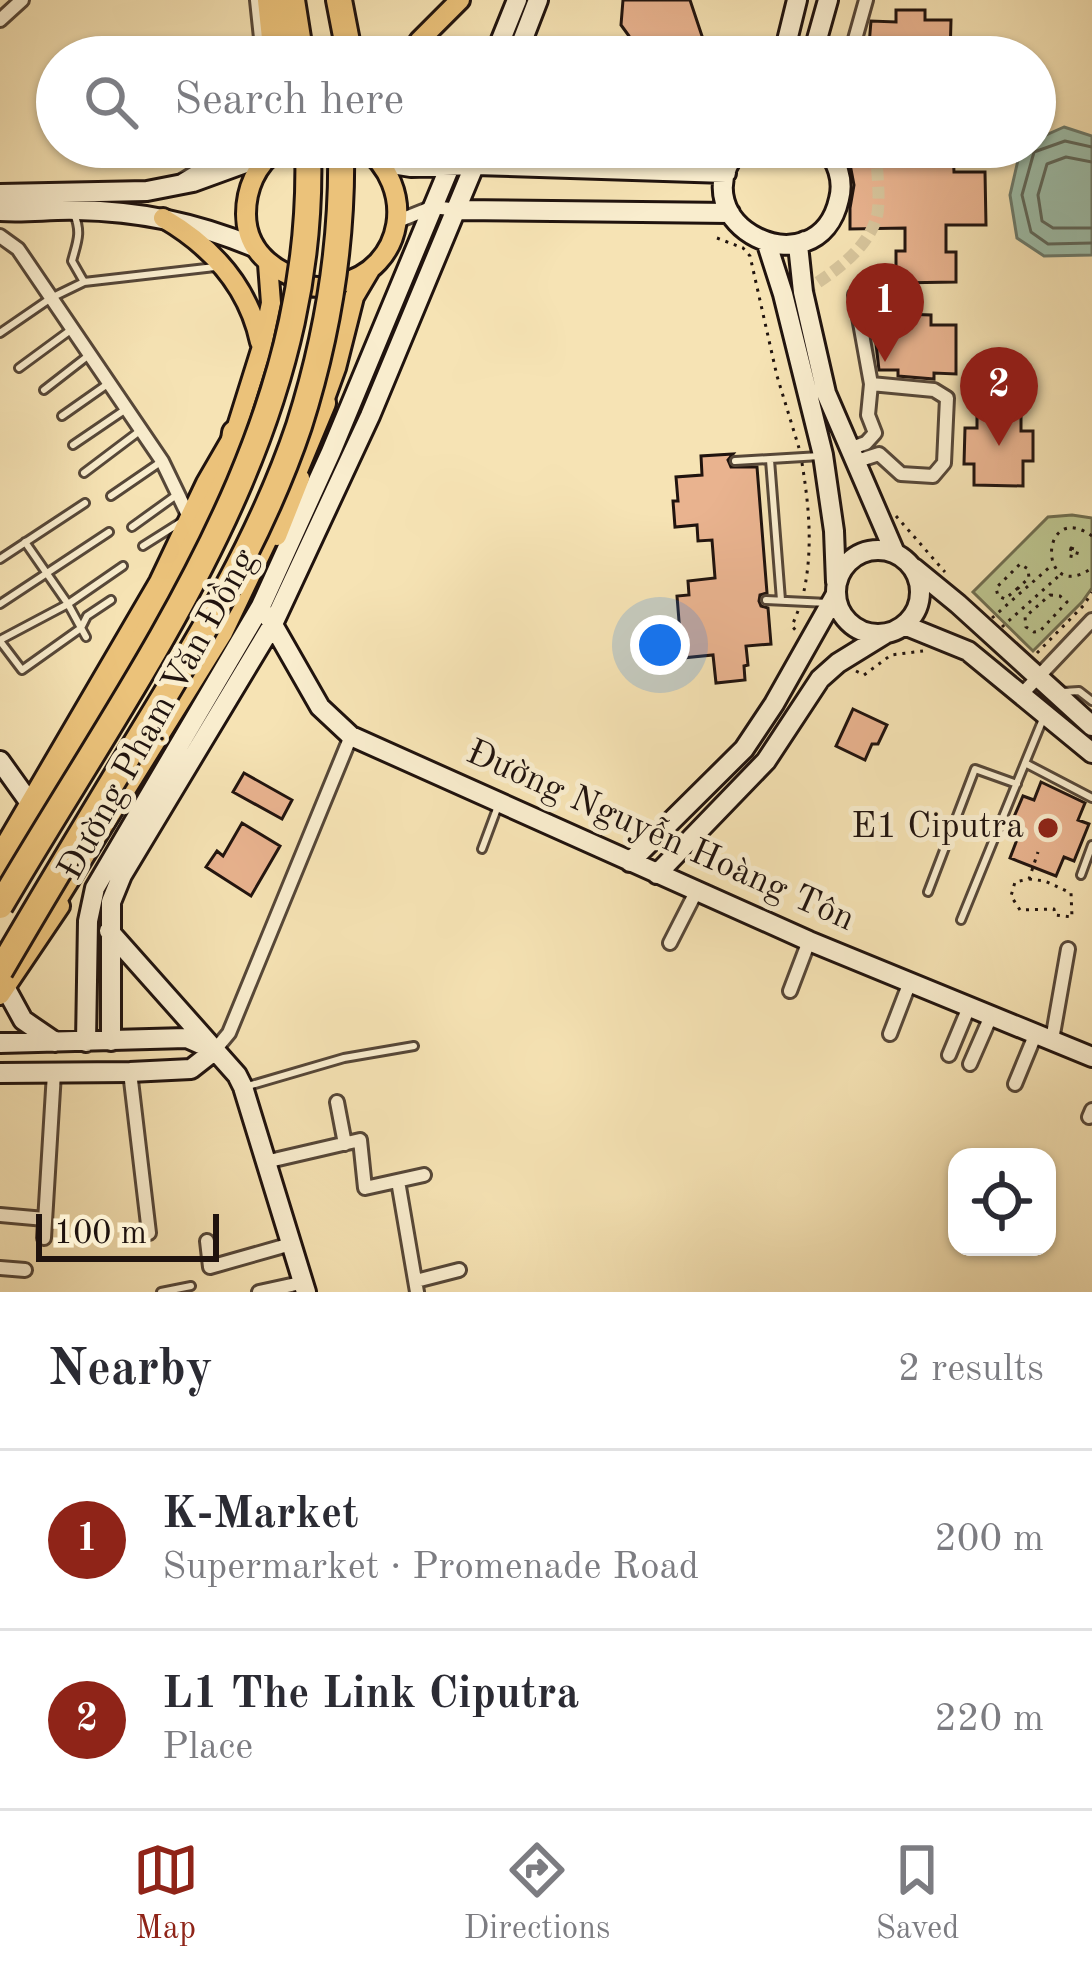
<!DOCTYPE html>
<meta charset="utf-8">
<style>
body{margin:0;font-family:"Old Standard TT",serif;background:#f2f2f3;color:#2b2b33}
.controls{position:absolute;right:36px;bottom:36px;display:grid;overflow:hidden;border-radius:24px;box-shadow:0 3px 9px #0004}
.controls button{width:108px;height:108px;display:grid;place-items:center;padding:0;border:0;border-bottom:3px solid #e1e1e2;background:#fff;color:#2b2b33;font:60px sans-serif}
.scale{position:absolute;left:36px;bottom:30px;width:183px;box-sizing:border-box;padding-left:12px;border:6px solid #20130e;border-top:0;font-size:33px;line-height:42px;white-space:nowrap;color:#20130e;-webkit-text-stroke:9px #f9edce;paint-order:stroke}
.you{position:absolute;left:660px;top:645px;width:42px;height:42px;margin:-30px;border:9px solid #fff;border-radius:50%;background:#1a73e8;box-shadow:0 0 0 18px #1a73e833}
.badge{display:grid;place-items:center;width:78px;height:78px;border-radius:50%;background:#8f2418;color:#fff;font-size:39px;font-weight:700}
.pin{position:absolute;translate:-50% -99px;filter:drop-shadow(0 3px 6px #0008)}
.pin::after{content:'';position:absolute;top:63px;width:42px;height:36px;background:inherit;clip-path:polygon(0 0,100% 0,50% 100%)}
.list{margin:0;padding:0;list-style:none}
h2{display:flex;justify-content:space-between;align-items:center;height:156px;margin:0;padding:0 48px;font-size:51px}
h2 small{font-size:39px;font-weight:400;color:#7c7c81}
.list li{display:grid;grid-template-columns:78px 1fr auto;gap:36px;align-items:center;box-sizing:border-box;height:180px;padding:0 48px;border-top:3px solid #e1e1e2}
.list b{display:block;font-size:45px;white-space:nowrap}
.list p{margin:0;font-size:39px;white-space:nowrap;color:#7c7c81}
.list em{font-size:39px;font-style:normal;color:#7c7c81}
.icon{flex:none;width:66px;height:66px;fill:none;stroke:currentColor;stroke-width:2;stroke-linecap:round;stroke-linejoin:round}
.map{position:relative;flex:none;width:1092px;height:1292px;overflow:hidden}
.search{position:absolute;background:#fff;box-shadow:0 3px 9px #0004;left:36px;right:36px;top:36px;height:132px;display:flex;align-items:center;gap:30px;box-sizing:border-box;padding:0 42px;border-radius:66px;color:#7c7c81;font-size:45px}
.sheet{height:516px;background:#fff}
nav{display:flex;justify-content:space-around;align-items:center;box-sizing:border-box;height:168px;border-top:3px solid #e1e1e2;background:#fff;font-size:33px;color:#7c7c81}
nav a{display:grid;justify-items:center;gap:6px}
nav .on{color:#8f2418}
.map>svg:first-child{display:block}
.green{fill:#bcc48e;stroke:#6e6c4e;stroke-width:3}
.water{fill:#9dbeaa;stroke:#6b7a6c;stroke-width:3}
.lines{fill:none;stroke-linecap:round;stroke-linejoin:round}
.shore{stroke:#5e685c;stroke-width:3}
.building{fill:#e9b38f;stroke:#20130e;stroke-width:3}
.street-tunnel{stroke:#d6c49b;stroke-width:12;stroke-dasharray:12 6;stroke-linecap:butt}
.lane-casing{stroke:#564738;stroke-width:12}
.street-casing{stroke:#564738;stroke-width:18}
.secondary-casing{stroke:#20130e;stroke-width:24}
.primary-casing{stroke:#20130e;stroke-width:24}
.highway-casing{stroke:#20130e;stroke-width:30}
.path{stroke:#20130e;stroke-width:3;stroke-dasharray:3 6;stroke-linecap:butt}
.lane{stroke:#f9edce;stroke-width:6}
.street{stroke:#f9edce;stroke-width:12}
.secondary{stroke:#f9edce;stroke-width:18}
.primary{stroke:#ebc27a;stroke-width:18}
.highway{stroke:#ebc27a;stroke-width:24}
.highway-bridge-casing{stroke:#20130e;stroke-width:30;stroke-linecap:butt}
.highway-bridge{stroke:#ebc27a;stroke-width:24}
.poi-dot{fill:#8f2418;stroke:#f9edce;stroke-width:4.5}
.labels{text-anchor:middle;dominant-baseline:central;stroke-width:10;stroke-linejoin:round;paint-order:stroke}
.street-label{font-size:36px;fill:#20130e;stroke:#f9edce}
.poi-label{font-size:36px;fill:#20130e;stroke:#f9edce;text-anchor:end}
</style>
<div class="map">
<svg width="1092" height="1292" viewBox="0 0 1092 1292">
<rect width="100%" height="100%" fill="#f6e3b4"/>
<filter id="stains"><feTurbulence type="fractalNoise" baseFrequency=".00167" numOctaves="4"/><feColorMatrix values="0 0 0 0 .2 0 0 0 0 .09 0 0 0 0 .02 0 0 0 .5 -.17"/></filter>
<radialGradient id="worn" r=".72"><stop offset=".6" stop-color="#630" stop-opacity="0"/><stop offset="1" stop-color="#630" stop-opacity=".3"/></radialGradient>
<path class="green" d="M1072 515 1092 518V588L1082 602 1033 651 973 592 1048 517Z"/>
<path class="water" d="M1064 127 1092 136V255L1044 256 1017 238 1010 195 1021 147H1035V140Z"/>
<g class="lines">
<path class="shore" d="M1092 147 1065 141 1034 152 1022 195 1031 232 1048 244 1092 243
M1092 162 1066 157 1047 164 1038 195 1042 221 1053 228H1092"/>
</g>
<path class="building" d="M623 0H690L709 57H634L629 36 621 25Z
M896 10H925V20H951L950 57H868L871 21 896 22Z
M880 147H953L954 172H985L986 225H946V252H956V282L896 283V251H905V228L850 229V208L854 185 850 164H880Z
M902 314 931 315V325H956V374L934 373V379L898 376V370H879L874 326H902Z
M977 404H1021V431H1033V461H1023V486L974 485V464H964L965 428H977Z
M733 454 728 460 731 467H757L767 593 760 595 759 601 761 606 768 608 771 644 746 646 748 665 744 666 745 680 716 683 713 655 682 658 677 596 689 595 688 581 715 578 712 540 698 541 697 525 675 527 673 501H678L676 477 702 475 701 456Z
M853 709 887 725 878 744H872L865 760 836 746Z
M244 773 292 800 282 819 233 792Z
M1041 782 1085 803 1078 820 1089 824 1074 861 1064 857 1056 876 1010 858 1018 837 1007 833 1023 796 1034 800Z
M242 823 280 846 251 896 206 867 217 851 223 856Z"/>
<g class="lines">
<path class="street-tunnel" d="M803 292C830 275 868 250 877 216 881 198 876 166 876 147"/>
<g class="lane-casing">
<path id="lane" d="M74 214C82 233 77 242 72 261L84 282
M0 333 51 298 84 282 215 267
M19 368 72 329
M44 390 89 355
M62 416 109 383
M73 445 126 409
M770 460 781 600
M735 461 820 456
M84 473 141 430
M111 496 162 461
M132 527 175 496
M25 542 68 604 86 637
M143 546 181 522
M0 559 85 503
M766 600 828 603
M0 604 109 532
M0 640 68 604 123 566
M0 641 22 670 81 628 87 616 111 600
M1063 692 1079 691 1092 701
M1043 719 1025 763 1092 798
M482 849 498 806
M1081 875 1092 845
M928 892 975 769 1017 784
M961 920 1025 763
M248 1086 344 1058 414 1046
M161 1292 191 1286"/>
</g>
<g class="street-casing">
<path id="street" d="M257 0 263 57
M0 20 22 0
M850 57 866 0
M183 180 223 156 232 147
M398 221 433 207 458 210
M0 236 18 249 162 461 189 517
M855 295 871 384
M849 449 866 443 875 433 868 415 871 384 934 390 947 398 944 463 933 476 901 474 879 454 854 462
M1021 695 1092 620
M670 943 696 892
M790 991 809 941
M890 1034 910 982
M1052 1040 1068 949
M214 1051 229 1033 351 736
M949 1055 969 1007
M970 1064 991 1016
M130 1072 149 1233
M1015 1084 1036 1033
M337 1102 345 1144
M1089 1117 1092 1110
M265 1162 360 1140 365 1188 424 1175
M398 1181 417 1292
M0 1215 45 1219
M44 1238 54 1073
M207 1241 210 1267 291 1244
M0 1268 25 1270
M416 1281 459 1270
M259 1292 305 1282"/>
</g>
<g class="secondary-casing">
<path id="secondary" d="M494 57 517 0
M516 57 538 0
M783 57 797 0
M812 57 828 0
M740 147C674 225 818 293 839 199 844 180 837 161 824 147
M380 162 411 167 475 165 726 173
M0 194 147 191 193 182 270 154
M458 210 730 213
M0 211C26 213 51 209 77 210 139 211 197 223 254 247
M805 241 798 245 803 292 826 393 895 553
M767 244 783 294 823 455 834 531 836 582
M836 592a42 42 0 1 1 84 0a42 42 0 1 1-84 0Z
M914 568 958 604 1092 726
M268 616 320 707 351 736 809 941 1092 1057
M904 625 968 651 1092 753
M0 761 30 803
M630 862 744 749 774 704 835 596
M657 874 766 761 820 679 838 663 885 634
M109 931 237 1075 243 1087 306 1292
M5 987 23 1020 55 1042
M111 1041V902L122 875 273 624 370 416 482 147
M86 1042 88 921 95 888 261 606 331 452 458 147
M0 1043 187 1038 205 1046
M0 1073 130 1072 191 1069 214 1051"/>
</g>
<g class="primary-casing">
<path id="primary" d="M408 57 420 40 460 0
M277 150C256 165 246 189 246 214 246 242 262 261 285 273 293 277 302 283 310 286 318 288 330 286 338 284 406 269 417 186 363 147
M163 218C211 246 248 286 260 342
M320 412 336 368 354 297 370 270
M277 536 300 478
M0 854 159 582 206 483 235 433 261 350 271 303 268 264
M0 995 60 906"/>
</g>
<g class="highway-casing">
<path id="highway" d="M270 0 276 57
M292 0 301 57
M339 0 350 57
M270 154 271 147
M288 487 323 403
M0 881 176 584 229 475 235 433
M45 914 220 632 274 519"/>
</g>
<path class="path" d="M717 238 743 248 750 256 777 376 799 448
M802 463C809 506 813 548 804 591
M896 516 945 572
M1092 536C1039 498 1037 606 1092 568
M1071 548 1078 550 1076 557 1069 556Z
M1018 588 1005 599 998 596 996 588 1020 564 1028 569 1029 578 1018 588 1021 591
M1050 595 1060 596 1067 602 1040 631 1034 632 1026 627 1025 617Z
M798 611 792 626 799 634
M992 618 1052 565
M1002 627 1062 573
M1037 653 1084 605 1092 592
M856 671 864 675 891 655 923 651
M1029 879 1045 881 1071 893 1072 917 1055 915 1054 909 1020 910 1011 896 1015 882 1029 879 1038 852"/>
<use href="#lane" class="lane"/>
<use href="#street" class="street"/>
<use href="#secondary" class="secondary"/>
<use href="#primary" class="primary"/>
<use href="#highway" class="highway"/>
<g class="highway-bridge-casing">
<path id="highway-bridge" d="M0 906C140 666 318 440 308 147
M0 971C46 892 93 814 141 735 201 637 262 536 299 426 328 335 343 242 341 147"/>
</g>
<use href="#highway-bridge" class="highway-bridge"/>
</g>
<circle class="poi-dot" cx="1048" cy="828" r="12"/>
<g class="labels">
<g class="street-label">
<text transform="translate(159 715) rotate(-61)">Đường Phạm Văn Đồng</text>
<text transform="translate(660 837) rotate(24)">Đường Nguyễn Hoàng Tôn</text>
</g>
<g class="poi-label">
<text x="1024" y="828">E1 Ciputra</text>
</g>
</g>
<rect width="100%" height="100%" filter="url(#stains)"/>
<rect width="100%" height="100%" fill="url(#worn)"/>
</svg>
<div class="controls">
<button><svg class="icon" aria-label="locate" viewBox="0 0 24 24"><circle cx="12" cy="12" r="6"/><path d="M12 2v4M12 18v4M2 12h4M18 12h4"/></svg></button>
</div>
<div class="scale">100 m</div>
<div class="you"></div>
<div class="pin badge" style="left:885px;top:362px">1</div>
<div class="pin badge" style="left:999px;top:446px">2</div>
<div class="search"><svg class="icon" aria-label="search" viewBox="0 0 24 24"><circle cx="10" cy="10" r="6"/><path d="M15 15l6 6"/></svg>Search here</div>
</div>
<section class="sheet">
<h2>Nearby<small>2 results</small></h2>
<ul class="list">
<li><span class="badge">1</span><div><b>K-Market</b><p>Supermarket · Promenade Road</p></div><em>200 m</em></li>
<li><span class="badge">2</span><div><b>L1 The Link Ciputra</b><p>Place</p></div><em>220 m</em></li>
</ul>
</section>
<nav>
<a class="on"><svg class="icon" aria-label="map" viewBox="0 0 24 24"><path d="M3 6l6-2 6 2 6-2v14l-6 2-6-2-6 2zM9 4v14M15 6v14"/></svg>Map</a>
<a><svg class="icon" aria-label="directions" viewBox="0 0 24 24"><path d="M12 3l9 9-9 9-9-9zM9 14v-3h6M13 9l2 2-2 2"/></svg>Directions</a>
<a><svg class="icon" aria-label="saved" viewBox="0 0 24 24"><path d="M7 4h10v16l-5-4-5 4z"/></svg>Saved</a>
</nav>
